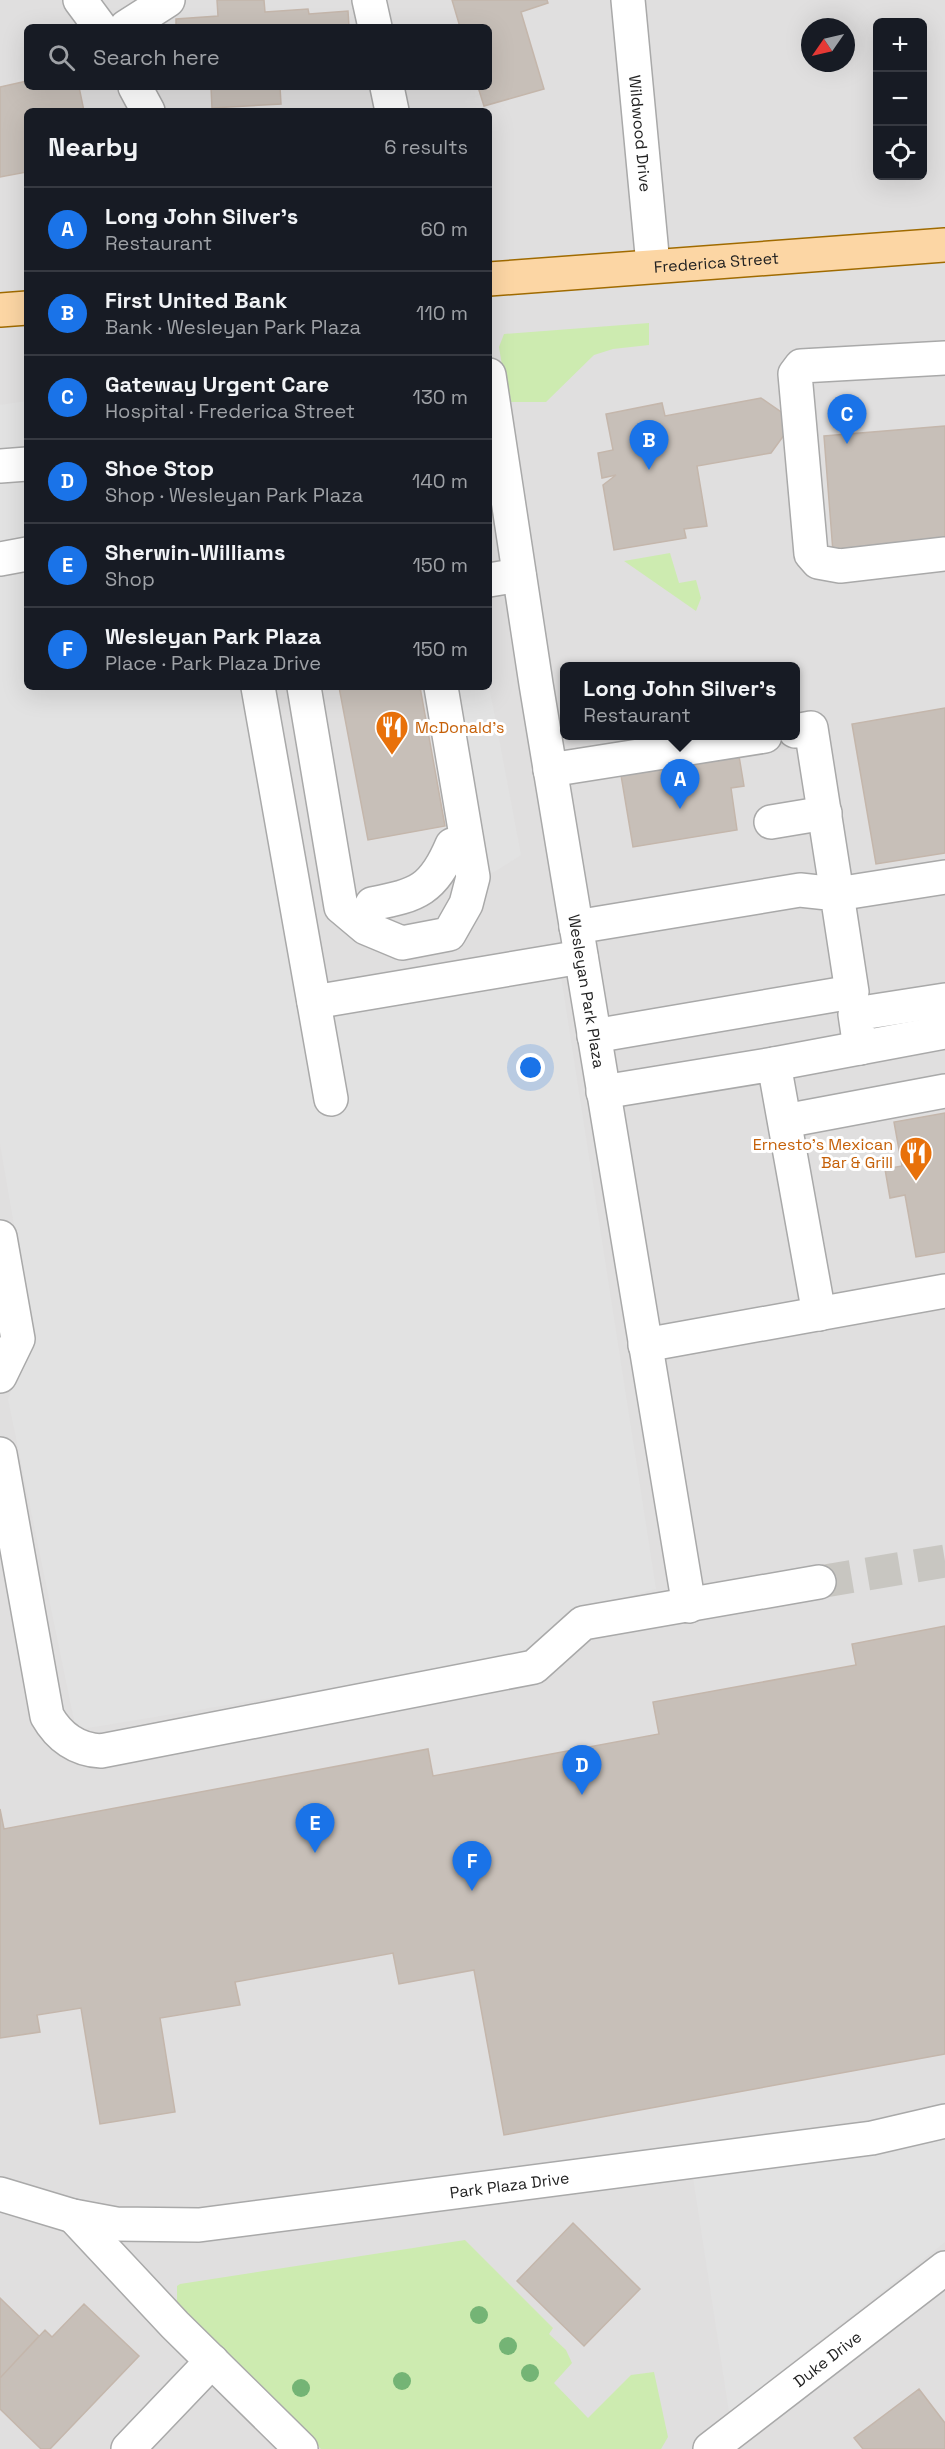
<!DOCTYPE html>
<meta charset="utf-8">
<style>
body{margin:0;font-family:"Space Grotesk",sans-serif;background:#242831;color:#f1f3f6}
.controls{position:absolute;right:18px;top:18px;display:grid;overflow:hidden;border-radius:9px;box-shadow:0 6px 24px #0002}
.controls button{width:54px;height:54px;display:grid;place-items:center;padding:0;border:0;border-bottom:2px solid #363941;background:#171b24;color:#f1f3f6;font:30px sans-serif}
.compass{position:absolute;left:801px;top:18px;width:54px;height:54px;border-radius:50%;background:#171b24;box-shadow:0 6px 24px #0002;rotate:236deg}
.you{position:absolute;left:531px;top:1068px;width:21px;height:21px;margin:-15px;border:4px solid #fff;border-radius:50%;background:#1a73e8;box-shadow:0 0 0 9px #1a73e833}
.badge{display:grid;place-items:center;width:39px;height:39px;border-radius:50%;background:#1a73e8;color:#fff;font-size:20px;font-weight:700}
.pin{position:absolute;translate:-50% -50px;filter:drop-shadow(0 2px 3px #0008)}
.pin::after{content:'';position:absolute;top:32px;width:21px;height:18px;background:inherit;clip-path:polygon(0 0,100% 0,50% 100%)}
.popup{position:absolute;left:560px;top:662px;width:240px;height:78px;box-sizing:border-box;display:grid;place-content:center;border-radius:9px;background:#171b24;filter:drop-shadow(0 2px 4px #0005);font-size:20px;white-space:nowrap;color:#9ea1a6}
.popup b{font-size:22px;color:#f1f3f6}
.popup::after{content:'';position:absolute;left:50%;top:100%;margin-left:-12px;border:12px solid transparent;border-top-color:#171b24}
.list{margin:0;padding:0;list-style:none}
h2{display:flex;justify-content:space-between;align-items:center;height:78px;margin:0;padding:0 24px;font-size:26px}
h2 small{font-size:20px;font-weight:400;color:#9ea1a6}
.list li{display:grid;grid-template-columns:39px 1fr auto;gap:18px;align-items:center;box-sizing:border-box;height:84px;padding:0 24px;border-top:2px solid #363941}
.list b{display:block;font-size:22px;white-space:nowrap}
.list p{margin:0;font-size:20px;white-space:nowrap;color:#9ea1a6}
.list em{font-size:20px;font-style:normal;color:#9ea1a6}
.icon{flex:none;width:33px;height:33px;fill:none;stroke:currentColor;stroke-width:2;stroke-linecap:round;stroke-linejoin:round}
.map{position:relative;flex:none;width:945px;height:2449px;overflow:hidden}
.search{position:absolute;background:#171b24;box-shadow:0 6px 24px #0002;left:24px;top:24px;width:468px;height:66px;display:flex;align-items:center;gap:15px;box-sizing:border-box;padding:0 21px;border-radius:9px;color:#9ea1a6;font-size:22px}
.panel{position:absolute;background:#171b24;box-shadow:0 6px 24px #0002;left:24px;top:108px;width:468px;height:582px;border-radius:9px}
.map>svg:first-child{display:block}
.residential{fill:#e0dfdf;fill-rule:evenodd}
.grass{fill:#cdebb0}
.parking{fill:#e2e2e2}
.building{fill:#c7bfb8;stroke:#c4b6ab;stroke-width:1.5}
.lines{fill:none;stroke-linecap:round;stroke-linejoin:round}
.minor-tunnel{stroke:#c8c6c1;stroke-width:33;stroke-dasharray:33 16;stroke-linecap:butt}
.minor-casing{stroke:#a9a9a9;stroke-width:36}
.major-casing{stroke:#a06b00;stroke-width:36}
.minor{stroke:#fff;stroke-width:33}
.major{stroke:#fcd6a4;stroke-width:33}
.tree{fill:#74b475}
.labels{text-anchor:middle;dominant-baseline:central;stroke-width:6;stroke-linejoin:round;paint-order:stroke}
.street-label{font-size:16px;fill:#222;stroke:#fff}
.food-label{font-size:16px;fill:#c56008;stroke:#fff;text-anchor:start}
</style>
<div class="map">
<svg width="945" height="2449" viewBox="0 0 945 2449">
<rect width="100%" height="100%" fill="#f2efe9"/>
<path class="residential" d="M0 0H945V2449H0ZM878 22H922V176H878ZM27 27H489V87H27ZM810 27H846V63H810ZM27 111H489V687H27ZM564 666H795V736H564Z"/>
<path class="grass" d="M649 323V345L613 349 594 355 546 402H508L499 347 504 334Z
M670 553 679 583 696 580 701 598 696 611 624 561Z
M465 2240 553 2328 549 2334 566 2350 572 2363 554 2383 588 2418 631 2375 654 2372 668 2437 661 2449H321L177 2305V2286L180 2284Z"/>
<path class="parking" d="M27 401V687H241L301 1009 560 970 656 1589 582 1609 531 1655 76 1730 8 1399 33 1335 0 1144V405Z
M489 686 521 855 494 872 473 877 441 687Z
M945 2131V2242L729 2412 692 2171Z"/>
<path class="building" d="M217 0H264L265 12 308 9 309 14 348 11 349 27H176V19L218 16Z
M452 0H547L548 3 521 12 544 89 484 106 478 87H489V27H460Z
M27 81V87H79L84 111H27V172L0 177V87Z
M211 87H280L281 104 212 108Z
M761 398 784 414 787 431 771 453 697 466 707 526 684 529 686 538 614 550 603 485 616 475 602 478 598 453 613 450 606 414 662 403 665 416Z
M945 426V544L833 552 824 436Z
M339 687H420L445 826 368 840Z
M945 708V853L876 864 852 724Z
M738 750 744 786 731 788 737 830 633 847 620 769Z
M945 1113V1252L916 1257 905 1195 890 1198 885 1169 902 1166 894 1122Z
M945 1626V2054L504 2135 474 1970 399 1984 393 1953 235 1982 240 2005 160 2018 175 2112 100 2124 81 2008 37 2015 40 2032 0 2038V1809L4 1829 428 1749 433 1776 659 1734 653 1702 856 1665 852 1644Z
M573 2223 640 2289 584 2346 517 2281Z
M0 2298 39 2336 0 2378Z
M84 2304 139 2356 50 2449H41L0 2409V2378L45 2330 52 2337Z
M919 2389 945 2423V2449H863L854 2438Z"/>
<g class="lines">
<path class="minor-tunnel" d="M819 1582 945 1561"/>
<g class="minor-casing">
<g id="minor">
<path d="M80 0 100 27"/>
<path d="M369 0 375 27"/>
<path id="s1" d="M628 0 653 265"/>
<path d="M126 27 168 0"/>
<path d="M135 87 148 111"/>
<path d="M387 87 392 111"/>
<path d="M945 358 801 366 795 374 811 554 818 562 840 566 945 554"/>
<path id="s2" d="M489 375 536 684 689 1606"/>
<path d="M0 466 27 464"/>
<path d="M0 559 27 554"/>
<path d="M489 580 519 575"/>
<path d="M258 687 331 1099"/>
<path d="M304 687 341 907 366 928 402 943 449 934 466 904 473 877 441 687"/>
<path d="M795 731 811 728 837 894 945 877"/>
<path d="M550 770 765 736"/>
<path d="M771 822 825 813"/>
<path d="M372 904C418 895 433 890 452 845"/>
<path d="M576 927 800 890 837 894 852 992 594 1036"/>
<path d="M314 1002 581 957"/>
<path d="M860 1048 855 1014 945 1000"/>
<path d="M774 1064 945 1032"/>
<path d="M603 1092 774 1064 819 1314"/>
<path d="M785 1121 945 1091"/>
<path d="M0 1237 18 1339 0 1376"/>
<path d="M645 1345 945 1291"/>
<path d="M0 1454 47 1716C59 1737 77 1750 101 1751L534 1667 583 1623 819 1582"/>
<path id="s3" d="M0 2194 73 2216 116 2224 199 2225 872 2138 945 2121"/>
<path d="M73 2216 175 2325 301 2449"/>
<path d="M128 2449 212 2361"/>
<path id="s4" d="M710 2449 945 2268"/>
</g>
</g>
<g class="major-casing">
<g id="major">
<path id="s5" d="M489 279 945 245"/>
<path d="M0 310 27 308"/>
</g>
</g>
<use href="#minor" class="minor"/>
<use href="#major" class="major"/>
</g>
<g class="tree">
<circle cx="479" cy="2315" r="9"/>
<circle cx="508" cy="2346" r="9"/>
<circle cx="530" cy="2373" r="9"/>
<circle cx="402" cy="2381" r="9"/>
<circle cx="301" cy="2388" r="9"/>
</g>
<defs>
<g id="restaurant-pin" transform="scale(1.725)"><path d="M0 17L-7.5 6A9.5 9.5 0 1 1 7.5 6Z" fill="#e8710a" stroke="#fff"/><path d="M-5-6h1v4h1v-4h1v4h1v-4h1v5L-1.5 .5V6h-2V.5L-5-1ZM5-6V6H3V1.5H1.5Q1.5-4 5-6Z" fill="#fff"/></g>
</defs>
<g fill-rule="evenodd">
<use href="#restaurant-pin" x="392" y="727"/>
<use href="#restaurant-pin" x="916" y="1153"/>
</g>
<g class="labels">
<g class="street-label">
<text stroke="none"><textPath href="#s1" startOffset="134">Wildwood Drive</textPath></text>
<text stroke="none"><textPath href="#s5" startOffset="228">Frederica Street</textPath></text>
<text stroke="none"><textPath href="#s2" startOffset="624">Wesleyan Park Plaza</textPath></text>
<text stroke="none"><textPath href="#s3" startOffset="516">Park Plaza Drive</textPath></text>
<text stroke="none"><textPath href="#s4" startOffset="148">Duke Drive</textPath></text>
</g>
<g class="food-label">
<text x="415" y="727">McDonald's</text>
<text x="893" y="1144" text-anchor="end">Ernesto's Mexican<tspan x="893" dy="18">Bar &amp; Grill</tspan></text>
</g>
</g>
</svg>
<div class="controls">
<button>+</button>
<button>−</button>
<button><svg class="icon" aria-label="locate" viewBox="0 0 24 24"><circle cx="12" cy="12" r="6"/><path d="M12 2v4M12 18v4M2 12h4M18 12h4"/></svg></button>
</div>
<svg class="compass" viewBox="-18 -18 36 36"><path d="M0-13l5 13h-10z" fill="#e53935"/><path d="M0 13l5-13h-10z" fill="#9ea1a6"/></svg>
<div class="you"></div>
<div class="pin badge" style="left:680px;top:809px">A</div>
<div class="popup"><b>Long John Silver's</b>Restaurant</div>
<div class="pin badge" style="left:649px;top:470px">B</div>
<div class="pin badge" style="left:847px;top:444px">C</div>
<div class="pin badge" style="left:582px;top:1795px">D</div>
<div class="pin badge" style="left:315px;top:1853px">E</div>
<div class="pin badge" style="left:472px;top:1891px">F</div>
<div class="search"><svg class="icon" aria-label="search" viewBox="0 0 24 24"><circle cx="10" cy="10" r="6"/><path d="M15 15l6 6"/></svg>Search here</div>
<section class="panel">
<h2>Nearby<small>6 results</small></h2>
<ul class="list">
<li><span class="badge">A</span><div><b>Long John Silver's</b><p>Restaurant</p></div><em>60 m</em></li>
<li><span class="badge">B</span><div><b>First United Bank</b><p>Bank · Wesleyan Park Plaza</p></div><em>110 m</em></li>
<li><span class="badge">C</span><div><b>Gateway Urgent Care</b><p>Hospital · Frederica Street</p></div><em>130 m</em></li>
<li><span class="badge">D</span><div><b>Shoe Stop</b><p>Shop · Wesleyan Park Plaza</p></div><em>140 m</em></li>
<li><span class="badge">E</span><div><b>Sherwin-Williams</b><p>Shop</p></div><em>150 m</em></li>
<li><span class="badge">F</span><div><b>Wesleyan Park Plaza</b><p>Place · Park Plaza Drive</p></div><em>150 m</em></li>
</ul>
</section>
</div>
